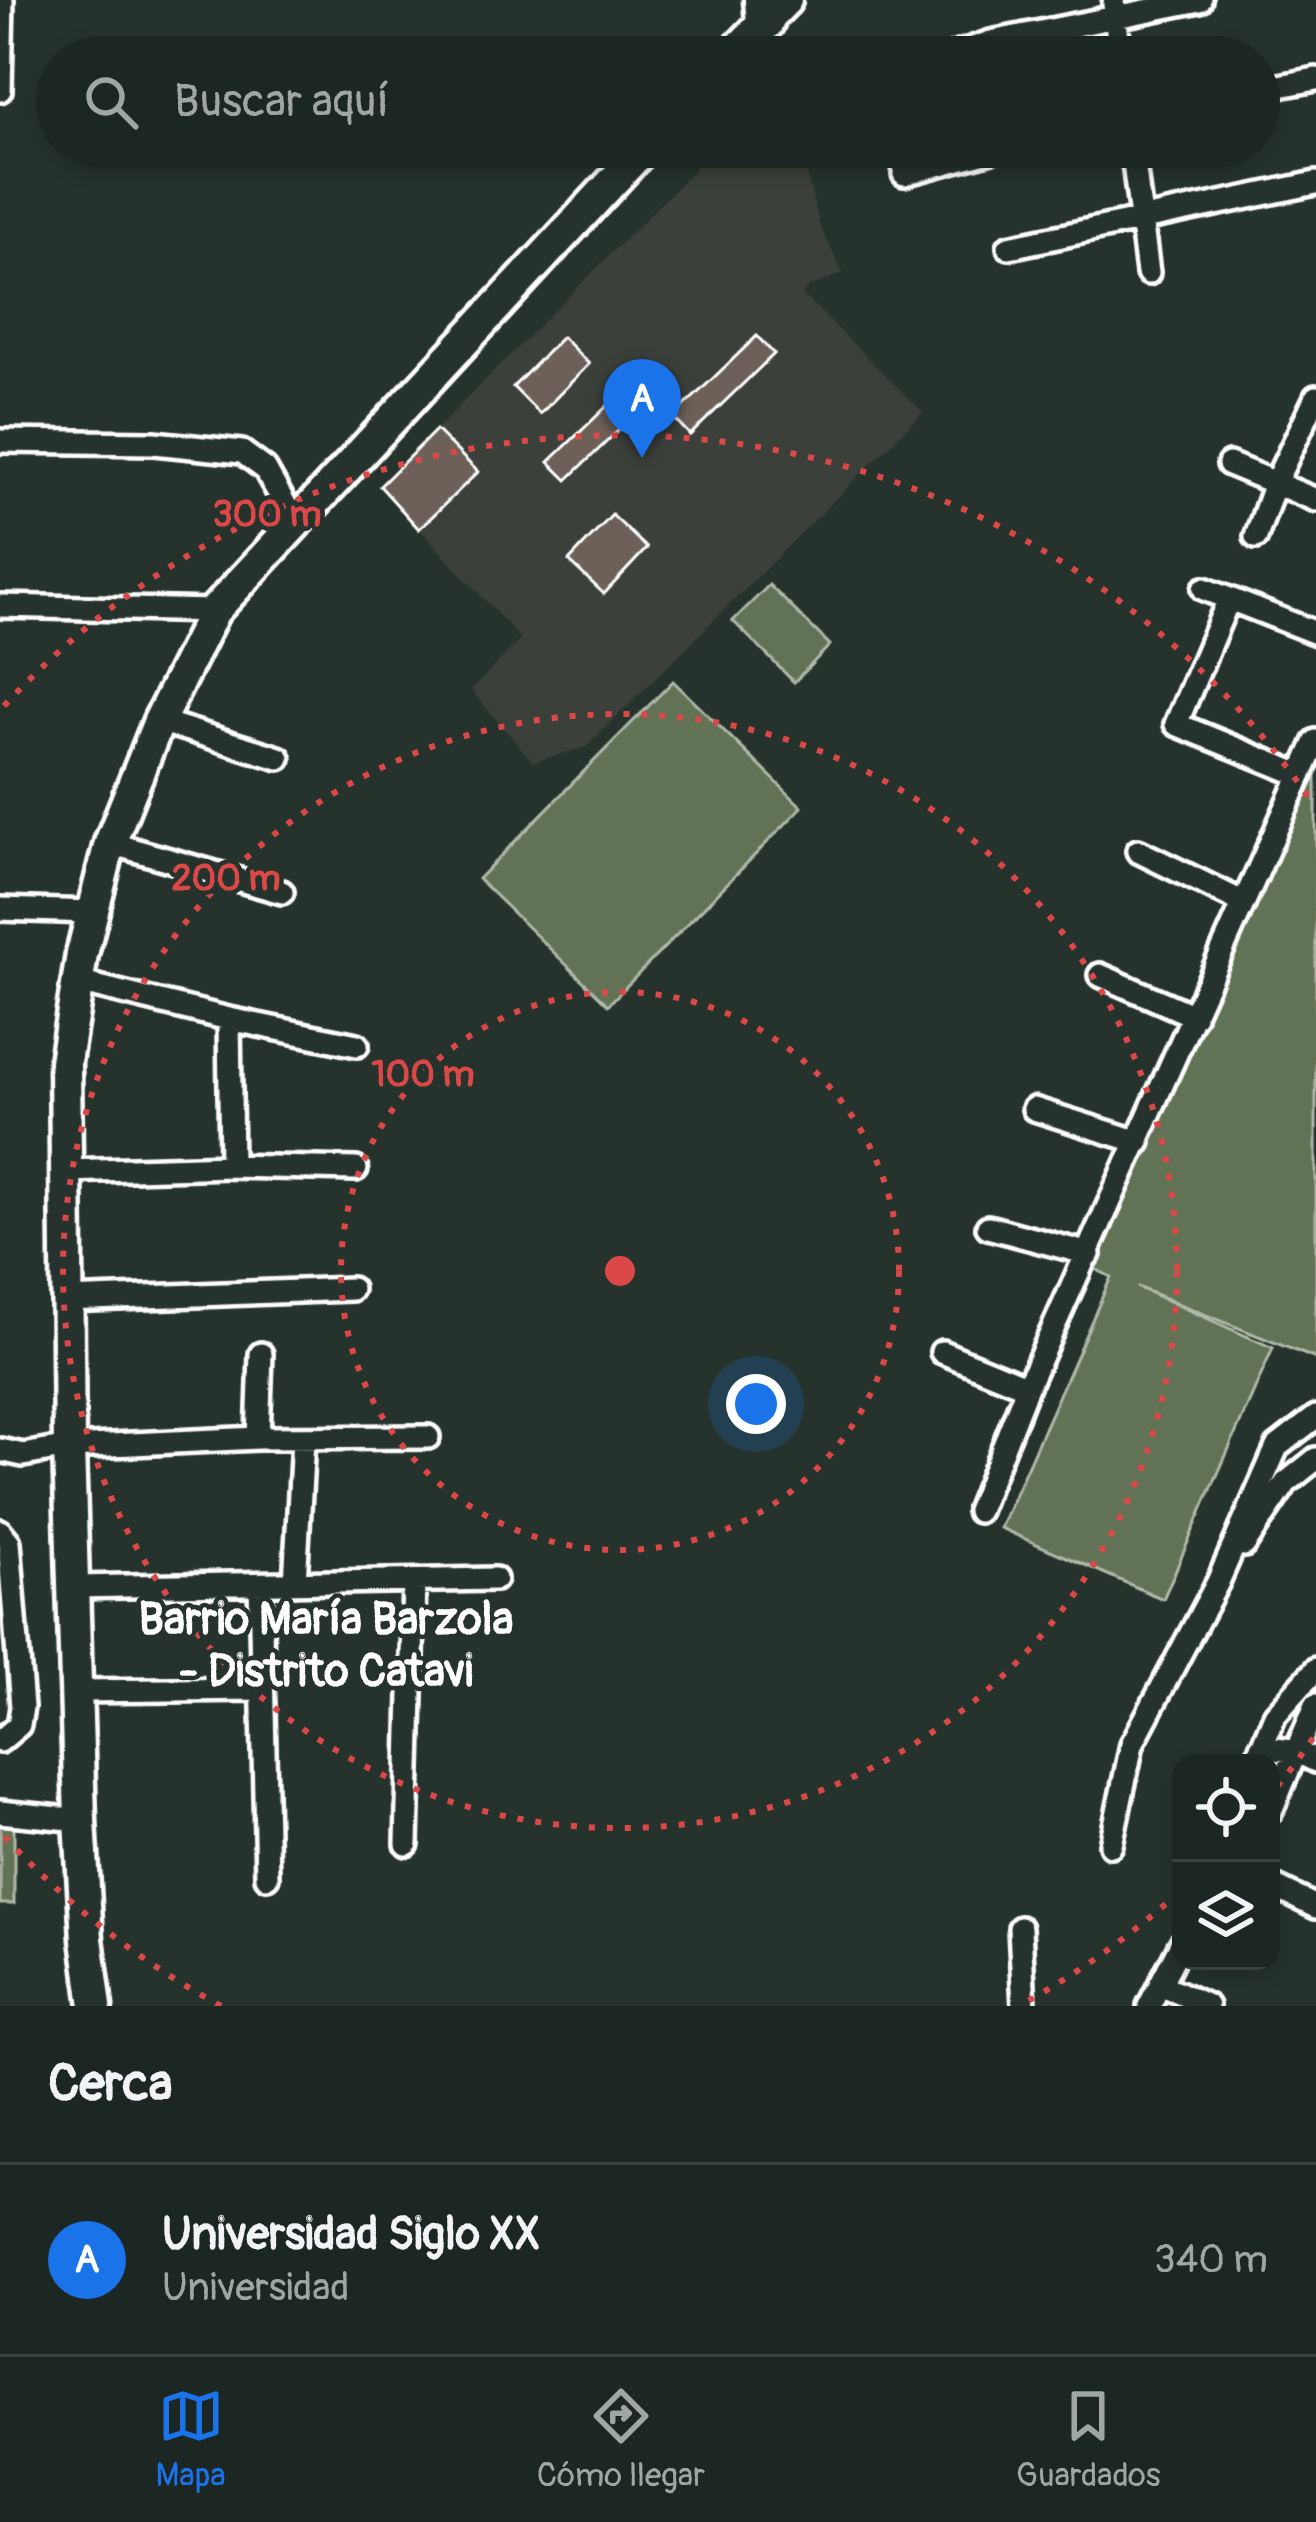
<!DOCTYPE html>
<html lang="es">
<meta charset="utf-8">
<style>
body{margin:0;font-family:Pangolin,sans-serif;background:#29322f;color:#f1f3f6}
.controls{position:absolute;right:36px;bottom:36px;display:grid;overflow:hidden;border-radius:24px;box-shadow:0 6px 18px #0003}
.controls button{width:108px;height:108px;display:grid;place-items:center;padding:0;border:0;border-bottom:3px solid #3a4340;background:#1c2622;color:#f1f3f6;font:60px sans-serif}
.you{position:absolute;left:756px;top:1404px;width:42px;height:42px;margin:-30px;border:9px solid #fff;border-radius:50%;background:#1a73e8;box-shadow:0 0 0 18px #1a73e833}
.badge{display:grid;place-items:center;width:78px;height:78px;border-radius:50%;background:#1a73e8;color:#fff;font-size:39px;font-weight:700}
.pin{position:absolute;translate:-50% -99px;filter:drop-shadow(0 3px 6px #0008)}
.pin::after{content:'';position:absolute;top:63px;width:42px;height:36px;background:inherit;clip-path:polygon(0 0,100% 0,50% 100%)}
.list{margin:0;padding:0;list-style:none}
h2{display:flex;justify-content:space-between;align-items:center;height:156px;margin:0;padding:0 48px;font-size:51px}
h2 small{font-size:39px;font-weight:400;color:#a0a5a5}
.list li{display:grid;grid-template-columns:78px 1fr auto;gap:36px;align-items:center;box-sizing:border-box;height:192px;padding:0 48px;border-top:3px solid #3a4340}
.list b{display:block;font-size:45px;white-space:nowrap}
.list p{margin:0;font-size:39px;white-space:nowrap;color:#a0a5a5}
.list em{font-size:39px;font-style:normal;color:#a0a5a5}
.icon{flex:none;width:66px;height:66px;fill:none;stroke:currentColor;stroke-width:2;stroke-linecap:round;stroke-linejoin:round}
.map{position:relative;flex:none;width:1316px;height:2006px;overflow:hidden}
.search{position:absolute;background:#1c2622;box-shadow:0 6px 18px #0003;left:36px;right:36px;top:36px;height:132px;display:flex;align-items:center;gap:30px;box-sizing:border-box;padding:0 42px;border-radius:66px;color:#a0a5a5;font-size:45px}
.sheet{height:348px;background:#1c2622}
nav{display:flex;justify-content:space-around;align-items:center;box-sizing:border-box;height:168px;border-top:3px solid #3a4340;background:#1c2622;font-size:33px;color:#a0a5a5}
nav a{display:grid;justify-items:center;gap:6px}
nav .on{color:#1a73e8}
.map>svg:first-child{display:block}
.built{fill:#3b403a}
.green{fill:#627355;stroke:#b0b9aa;stroke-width:3}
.building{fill:#6c6059;stroke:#fff;stroke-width:3}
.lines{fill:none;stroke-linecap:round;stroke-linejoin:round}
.minor-casing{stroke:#fff;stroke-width:30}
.secondary-casing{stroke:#fff;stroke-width:39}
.trunk-casing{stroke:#fff;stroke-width:45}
.minor{stroke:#26332d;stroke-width:21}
.secondary{stroke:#26332d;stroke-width:30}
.trunk{stroke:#26332d;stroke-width:36}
.ring{fill:none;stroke:#dc4848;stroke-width:6;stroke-dasharray:6 12}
.labels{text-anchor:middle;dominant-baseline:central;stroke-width:9;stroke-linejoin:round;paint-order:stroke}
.neighbourhood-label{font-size:45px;font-weight:bold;fill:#fff;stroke:#26332d}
.centre{fill:#dc4848;stroke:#26332d;stroke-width:6}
.ring-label{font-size:36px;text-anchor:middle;font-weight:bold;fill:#dc4848;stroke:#26332d;stroke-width:9;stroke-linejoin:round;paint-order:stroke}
</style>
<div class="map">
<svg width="1316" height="2006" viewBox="0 0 1316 2006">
<rect width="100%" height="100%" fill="#26332d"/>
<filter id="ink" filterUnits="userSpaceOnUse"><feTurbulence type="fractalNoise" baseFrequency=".00833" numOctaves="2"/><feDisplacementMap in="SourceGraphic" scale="24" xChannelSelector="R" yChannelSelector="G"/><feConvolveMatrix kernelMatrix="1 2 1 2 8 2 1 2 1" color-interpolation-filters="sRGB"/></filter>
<g filter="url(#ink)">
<path class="built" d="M711 147H792L804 164 819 224 843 273 809 287 802 294 923 412 586 747 533 762 471 690 521 639 380 486 689 175Z"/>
<path class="green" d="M769 585 830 645 794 682 733 621Z
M673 681 802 807 608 1005 478 879Z
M1316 766V1359L1137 1287 1273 1348 1163 1599 1000 1528 1111 1277 1095 1269Z
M0 1824H14V1904H0Z"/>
<path class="building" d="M757 336 774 354 690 435 673 417Z
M562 337 589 364 540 414 513 387Z
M633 381 651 399 567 480 549 462Z
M436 430 478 472 419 529 380 486Z
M612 515 647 548 604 594 569 561Z"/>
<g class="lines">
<g class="minor-casing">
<path id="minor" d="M1114 4 1120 57
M948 57 991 42 1200 0
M0 90 2 0
M1259 90 1316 79
M1132 147 1148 273
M904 174 1003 147
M1009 247 1316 183
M0 441 154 443 242 452 265 469 295 522
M1229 464 1316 500
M1256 537 1275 483 1316 397
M1204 589 1316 633
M1229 599 1176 724 1301 775
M0 606 214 611
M159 721 279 758
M110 843 282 892
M1138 851 1244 903
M0 909 91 912
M1100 975 1194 1016
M78 982 229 1019 357 1045
M229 1019 231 1166
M1034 1109 1139 1142
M65 1171 231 1166 356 1169
M988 1227 1089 1254
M66 1300 351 1289
M942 1352 1027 1387
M258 1438 261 1354
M0 1450 23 1455 69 1447 258 1438 428 1437
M978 1511 1027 1387 1316 741
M0 1531 9 1542 22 1707 19 1725 0 1741
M1244 1545 1286 1483 1316 1459
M295 1583 303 1439
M260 1584 267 1877
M75 1587 495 1579
M77 1691 262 1689
M1261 1747 1298 1752 1316 1761
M1255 1763 1275 1715 1316 1669
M1271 1811 1316 1705
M0 1812 80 1820
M407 1844 414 1581
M1111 1845 1132 1744 1218 1582 1277 1447 1316 1417
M1271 1885 1316 1907
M1020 1928 1024 2006
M1160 1984 1207 2006
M1149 2006 1181 1944"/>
</g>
<g class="secondary-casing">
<path id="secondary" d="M730 57 786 0
M96 2006 87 1939 80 1820 69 1447 65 1062 82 954 110 843 159 721 214 611 645 147"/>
</g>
<g class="trunk-casing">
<path id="trunk" d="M763 0 765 22"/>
</g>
<use href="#minor" class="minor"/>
<use href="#secondary" class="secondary"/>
<use href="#trunk" class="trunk"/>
</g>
</g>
<g class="ring">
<circle cx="620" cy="1271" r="279"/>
<circle cx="620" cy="1271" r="557"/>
<path d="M1313 1738A836 836 0 0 1 1274 1791M1179 1892A836 836 0 0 1 1019 2006M221 2006A836 836 0 0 1 4 1836M4 706A836 836 0 0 1 1313 804"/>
</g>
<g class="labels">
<g class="neighbourhood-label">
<text x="326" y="1620">Barrio María Barzola<tspan x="326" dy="52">- Distrito Catavi</tspan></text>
</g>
</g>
<circle cx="620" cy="1271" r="18" class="centre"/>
<g class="ring-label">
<text x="267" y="526">300 m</text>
<text x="226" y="890">200 m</text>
<text x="423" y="1086">100 m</text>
</g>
</svg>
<div class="controls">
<button><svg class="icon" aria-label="locate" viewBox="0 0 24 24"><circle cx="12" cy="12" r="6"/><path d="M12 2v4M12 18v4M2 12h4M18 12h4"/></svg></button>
<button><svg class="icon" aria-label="layers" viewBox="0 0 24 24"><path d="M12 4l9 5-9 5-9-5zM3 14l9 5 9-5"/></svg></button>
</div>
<div class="you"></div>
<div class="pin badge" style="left:642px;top:458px">A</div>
<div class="search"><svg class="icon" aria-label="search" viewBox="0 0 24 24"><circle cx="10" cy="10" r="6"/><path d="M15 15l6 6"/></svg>Buscar aquí</div>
</div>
<section class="sheet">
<h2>Cerca<small></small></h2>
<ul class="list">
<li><span class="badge">A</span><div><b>Universidad Siglo XX</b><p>Universidad</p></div><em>340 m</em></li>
</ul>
</section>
<nav>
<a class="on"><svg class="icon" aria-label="map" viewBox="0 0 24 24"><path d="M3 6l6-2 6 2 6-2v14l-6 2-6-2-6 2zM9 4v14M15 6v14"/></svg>Mapa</a>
<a><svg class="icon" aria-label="directions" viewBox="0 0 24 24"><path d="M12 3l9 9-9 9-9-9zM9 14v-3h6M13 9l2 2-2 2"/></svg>Cómo llegar</a>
<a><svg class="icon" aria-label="saved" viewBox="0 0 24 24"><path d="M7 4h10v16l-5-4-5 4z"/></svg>Guardados</a>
</nav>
